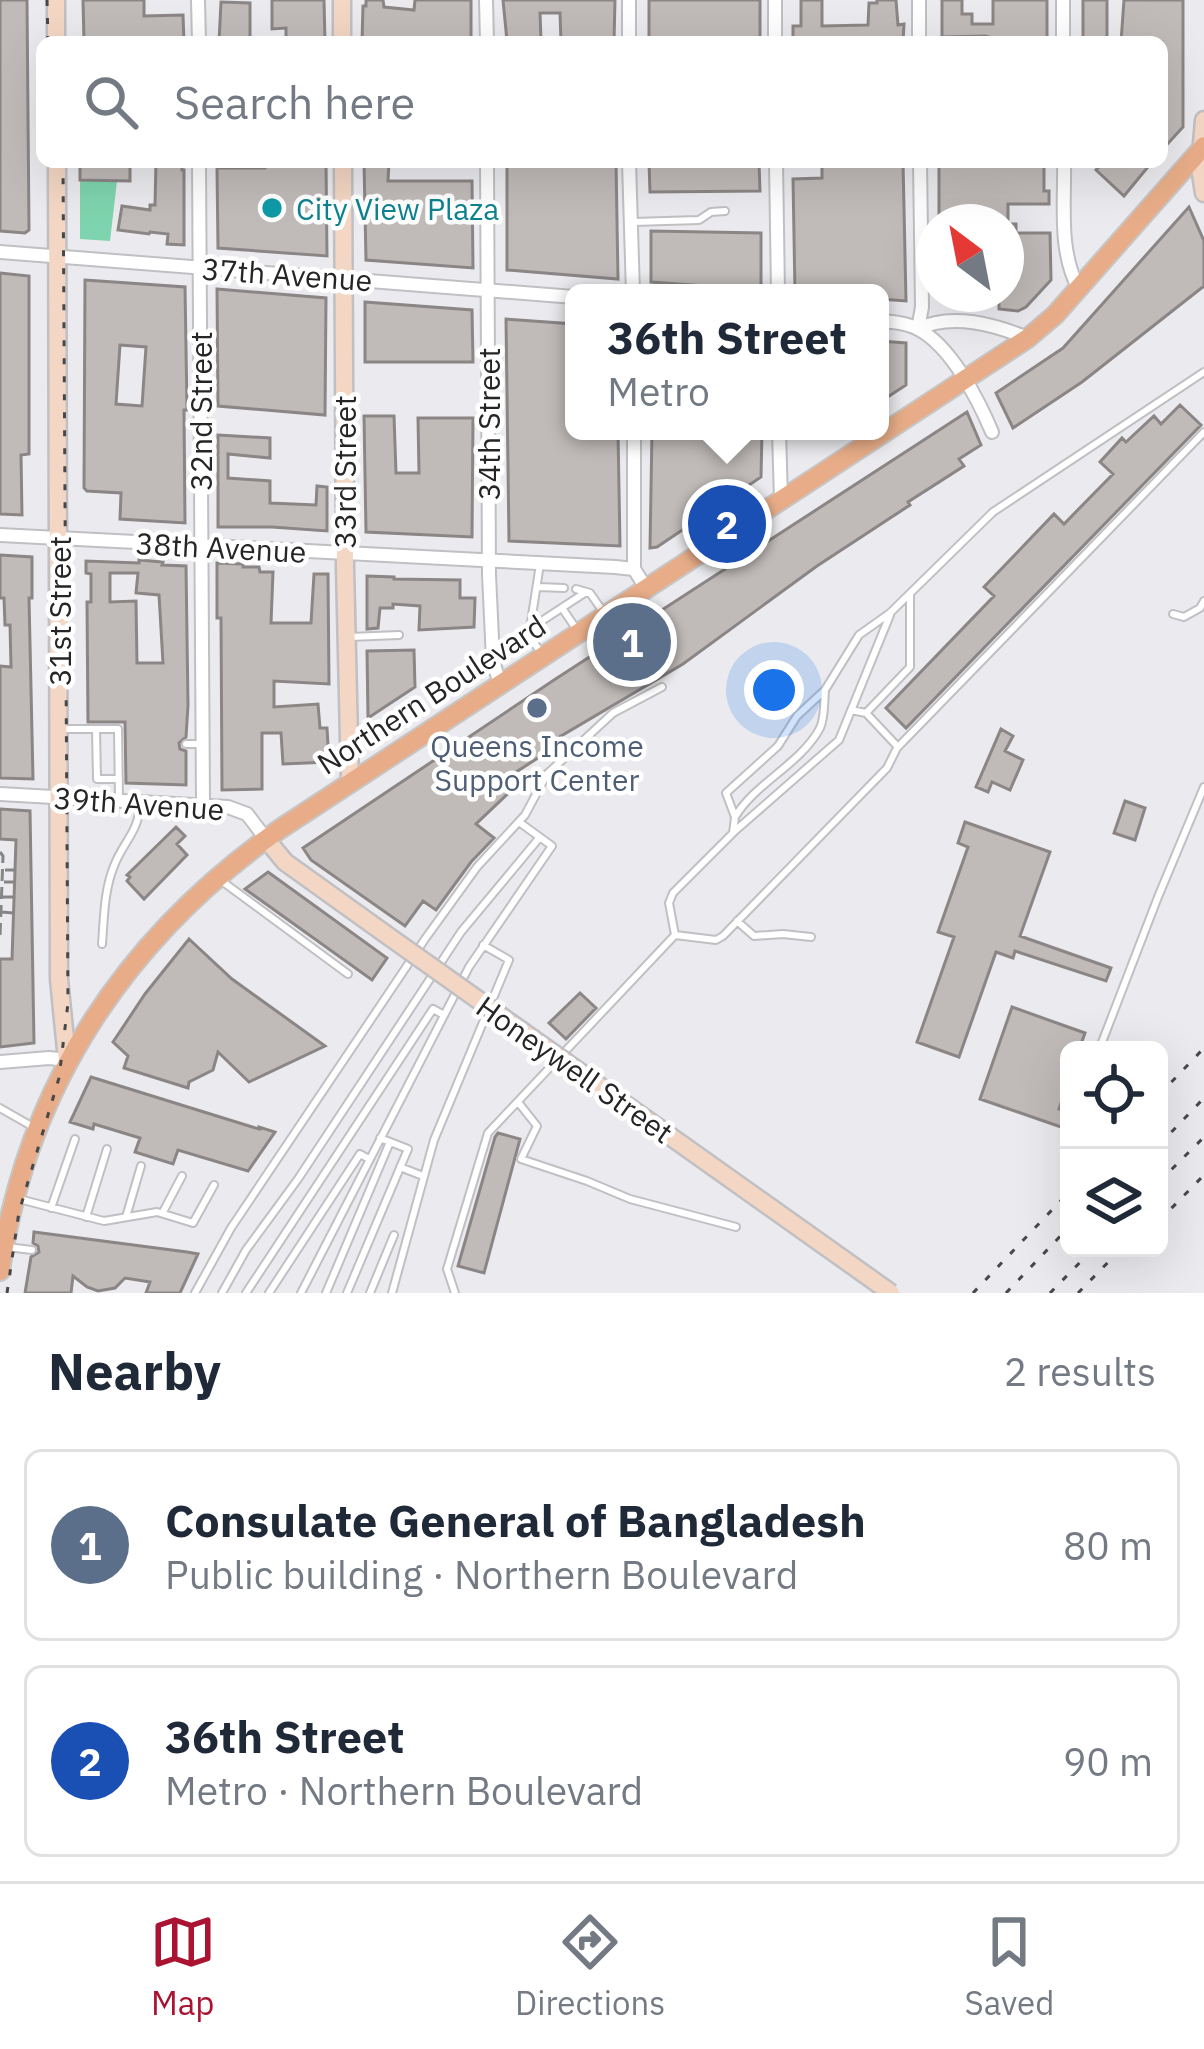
<!DOCTYPE html>
<meta charset="utf-8">
<style>
body{margin:0;font-family:"IBM Plex Sans",sans-serif;background:#f6f6f7;color:#1f2937}
.controls{position:absolute;right:36px;bottom:36px;display:grid;overflow:hidden;border-radius:18px;box-shadow:0 12px 48px #0002}
.controls button{width:108px;height:108px;display:grid;place-items:center;padding:0;border:0;border-bottom:3px solid #e0e1e3;background:#fff;color:#1f2937;font:60px sans-serif}
.compass{position:absolute;left:916px;top:204px;width:108px;height:108px;border-radius:50%;background:#fff;box-shadow:0 12px 48px #0002;rotate:328deg}
.you{position:absolute;left:774px;top:690px;width:42px;height:42px;margin:-30px;border:9px solid #fff;border-radius:50%;background:#1a73e8;box-shadow:0 0 0 18px #1a73e833}
.badge{display:grid;place-items:center;width:78px;height:78px;border-radius:50%;background:#aa1331;color:#fff;font-size:39px;font-weight:700}
.pin{position:absolute;translate:-50% -50%;border:6px solid #fff;box-shadow:0 3px 12px #0006}
.popup{position:absolute;left:565px;top:284px;width:324px;height:156px;box-sizing:border-box;display:grid;place-content:center;border-radius:18px;background:#fff;filter:drop-shadow(0 3px 9px #0005);font-size:39px;white-space:nowrap;color:#747a83}
.popup b{font-size:45px;color:#1f2937}
.popup::after{content:'';position:absolute;left:50%;top:100%;margin-left:-24px;border:24px solid transparent;border-top-color:#fff}
.list{margin:0;padding:0;list-style:none}
h2{display:flex;justify-content:space-between;align-items:center;height:156px;margin:0;padding:0 48px;font-size:51px}
h2 small{font-size:39px;font-weight:400;color:#747a83}
.list li{display:grid;grid-template-columns:78px 1fr auto;gap:36px;align-items:center;box-sizing:border-box;height:192px;margin:0 24px 24px;padding:0 24px;border:3px solid #e0e1e3;border-radius:18px}
.list b{display:block;font-size:45px;white-space:nowrap}
.list p{margin:0;font-size:39px;white-space:nowrap;color:#747a83}
.list em{font-size:39px;font-style:normal;color:#747a83}
.icon{flex:none;width:66px;height:66px;fill:none;stroke:currentColor;stroke-width:2;stroke-linecap:round;stroke-linejoin:round}
.map{position:relative;flex:none;width:1204px;height:1293px;overflow:hidden}
.search{position:absolute;background:#fff;box-shadow:0 12px 48px #0002;left:36px;right:36px;top:36px;height:132px;display:flex;align-items:center;gap:30px;box-sizing:border-box;padding:0 42px;border-radius:18px;color:#747a83;font-size:45px}
.sheet{height:588px;background:#fff}
nav{display:flex;justify-content:space-around;align-items:center;box-sizing:border-box;height:168px;border-top:3px solid #e0e1e3;background:#fff;font-size:33px;color:#747a83}
nav a{display:grid;justify-items:center;gap:6px}
nav .on{color:#aa1331}
.map>svg:first-child{display:block}
.green{fill:#7ed4ae}
.building{fill:#c0bbb9;stroke:#8b8685;stroke-width:3;fill-rule:evenodd}
.lines{fill:none;stroke-linecap:round;stroke-linejoin:round}
.lane-casing{stroke:#c0c0c4;stroke-width:10}
.street-casing{stroke:#c0c0c4;stroke-width:16}
.secondary-casing{stroke:#c0c0c4;stroke-width:21}
.primary-casing{stroke:#c6c6c7;stroke-width:22}
.path{stroke:#858588;stroke-width:3;stroke-dasharray:12 6;stroke-linecap:butt}
.lane{stroke:#fff;stroke-width:6}
.street{stroke:#fff;stroke-width:12}
.secondary{stroke:#f3d6c3;stroke-width:16}
.primary{stroke:#e8ad88;stroke-width:18}
.rail{stroke:#48484a;stroke-width:3;stroke-dasharray:6 12;stroke-linecap:butt}
.secondary-bridge-casing{stroke:#c0c0c4;stroke-width:21;stroke-linecap:butt}
.secondary-bridge{stroke:#f3d6c3;stroke-width:16}
.culture-dot{fill:#0f9aa8;stroke:#fff;stroke-width:4.5}
.service-dot{fill:#5c6f8a;stroke:#fff;stroke-width:4.5}
.labels{text-anchor:middle;dominant-baseline:central;stroke-width:9;stroke-linejoin:round;paint-order:stroke}
.culture-label{font-size:30px;fill:#0d838f;stroke:#fff;text-anchor:start}
.street-label{font-size:30px;fill:#252527;stroke:#fff}
.service-label{font-size:30px;fill:#4e5e75;stroke:#fff}
</style>
<div class="map">
<svg width="1204" height="1293" viewBox="0 0 1204 1293">
<rect width="100%" height="100%" fill="#ebebef"/>
<path class="green" d="M80 180 117 181 110 241 80 239Z"/>
<path class="building" d="M0 0H27L29 230 25 233 0 231Z
M83 0H144V16L183 15 184 42H84Z
M272 0H324L325 42H286V28L272 29Z
M366 0H383L384 7 414 10 415 0H471V42H362L363 6H366Z
M503 0H615L614 42H561L560 13H540L541 40 507 41Z
M649 0H760V39L649 40Z
M801 0H822V26L868 25 869 3H877V0H896L898 25 904 24 903 42H793V26H801Z
M942 0H962V14H972V24H993V0H1047V42H993V38L985 36 942 37Z
M1083 0H1107V42H1083Z
M1124 0H1183V127L1162 150V42H1121Z
M221 2 250 3V42H219Z
M80 162H130V181L80 180Z
M156 162H182V170H184V245L167 244 168 234 150 232 149 234 118 230 122 206 150 210V205H155Z
M266 162H326L327 256 218 248 217 168H265Z
M364 162H389L388 181H472L473 268 366 260Z
M507 162H561V166L598 165V162H616L618 279 507 270Z
M649 162H759L760 191 650 192Z
M822 162H903L906 301 880 299V293H795L793 179 822 178Z
M939 162H1044V191H1049V204H1008V222H939Z
M1103 162H1152L1124 196 1096 170Z
M1189 207 1204 241V286L1082 382 1013 428 996 393 1063 348Z
M1006 224H1016V233H1050L1051 280 1026 307 1018 311 999 309V294H1006Z
M651 231 761 233V290L651 282Z
M0 273 29 276V454L21 455 22 515 0 514Z
M85 280 185 287 187 410H184L185 523 120 519 121 493 87 491 84 488ZM120 345 146 347 142 406 116 404Z
M217 289 326 298 325 415 218 406Z
M365 302 472 310 473 362H365Z
M506 319 574 324V433L618 432 620 546 509 541Z
M880 341 906 343V385L880 402Z
M1180 405 1201 425 906 728 886 708 994 596 984 587 1054 514 1064 524 1113 474 1100 462 1122 438 1126 442 1154 416 1161 424Z
M967 412 981 445 959 459 964 466 908 502 910 505 817 566 683 664 551 742 555 747 513 774 519 783 476 824 494 838 471 862 436 910 423 901 405 926 311 860 303 848 554 680Z
M364 416H394L396 473H419L418 418H473L472 537 366 532Z
M652 431H762L761 477 657 547 650 548Z
M218 435 270 438V458L228 454V478L270 481V503L316 505 317 486 327 487V531L272 527H218Z
M0 555 32 557V598H29L33 779 0 778V666L11 667 10 625H5L4 598H0Z
M139 560 163 562 162 565 186 566 188 705 186 737 179 743 180 749 186 751V785L126 783 125 722H88L87 602H91V574L86 573V561L139 563ZM110 573H138L136 593 159 595 163 663H137L136 601 110 602Z
M217 563 243 564V567H259L260 572H273L271 623H311L314 574H328L329 684 274 681V707L318 704 320 728H327L329 762 283 764 281 733H262V789L222 790 221 618H217Z
M367 576 394 577V579L460 580V598H475L474 627 419 630 420 606 393 604V608H380L378 628 367 629Z
M414 650 415 687 368 718 367 651Z
M1001 729 1013 736 1005 751 1023 760 1010 790 992 782 988 792 976 787Z
M1125 801 1145 808 1135 840 1114 833Z
M0 809 30 811 34 1043 0 1047V959H12L16 840 0 839Z
M965 822 1050 852 1020 936 1111 968 1106 981 1015 951 1013 958 996 952 959 1057 917 1042 954 937 938 932 968 847 958 843Z
M176 827 185 836 177 844 187 855 144 899 127 881 130 877 127 875Z
M268 872 387 958 372 980 245 889Z
M189 939 232 979 325 1046 249 1082 218 1052 213 1070 189 1082 188 1088 124 1068 128 1056 113 1042 145 994Z
M580 993 596 1008 566 1039 549 1023Z
M1012 1007 1085 1033 1079 1050H1069V1079L1059 1109 1066 1111 1061 1127 980 1099Z
M91 1077 259 1129V1127L275 1132 248 1171 178 1150 173 1164 135 1152 140 1138 94 1124 93 1129 70 1122Z
M498 1133 520 1139 484 1273 458 1266 495 1137Z
M34 1232 187 1252 198 1254 180 1293H146L150 1282 125 1278 115 1288 98 1291 87 1287 73 1276 71 1293H25L31 1257 39 1252 38 1246 33 1243Z"/>
<g class="lines">
<g class="lane-casing">
<path id="lane" d="M633 222 699 220 711 212 725 211
M540 564 529 635 541 653
M538 587 564 588
M576 589 590 593 604 613
M562 608 577 630
M1173 614 1184 617 1200 608 1204 601
M534 626 586 592
M350 637 399 635
M851 710 866 713 898 747
M866 713 910 667V595
M60 729H118L119 799
M96 729 97 779H119
M186 744H202
M735 817C755 783 801 764 820 728 825 718 824 701 825 690
M733 833 735 817 726 793 778 746 797 716 825 690 859 635 890 613 993 512 1204 372
M219 879 348 974
M737 921 754 936 783 934 811 937
M675 935 716 940 723 936 887 768 897 748 1204 432
M675 935 669 903 673 893 736 830 839 740 890 615
M102 944C104 919 104 890 114 866 123 842 139 832 140 804
M1099 1050 1158 897 1204 787
M518 1102 537 1126 521 1159 587 1181 630 1199 736 1227
M0 1108 35 1128
M1067 1133 1069 1128
M400 1167 423 1176
M19 1199 104 1221 157 1212 193 1223 214 1185
M51 1208 75 1139
M163 1212 182 1176
M86 1217 107 1149
M126 1217 141 1166
M7 1247 32 1250
M195 1293 231 1228 425 939 477 867 525 815 547 774 613 713 662 687
M222 1293 246 1250 298 1179 461 932 540 837
M246 1293 433 1009 444 1015
M269 1293 360 1154 369 1159
M301 1293 469 967 552 846 519 822
M326 1293 390 1142
M347 1293 408 1149 380 1138
M370 1293 394 1235
M392 1293 434 1140 509 960 483 945
M455 1293 447 1269 488 1133 675 935"/>
</g>
<g class="street-casing">
<path id="street" d="M198 0 199 42
M486 0 487 42
M629 0V42
M775 0V42
M919 0V42
M1063 0V42
M199 162 203 805
M487 162 489 575 493 660 500 685
M629 162 633 293
M776 162 778 293
M1064 162C1065 204 1058 251 1079 289
M0 252 574 297
M880 321C893 322 907 323 918 329 951 346 978 399 992 432
M918 329 922 307 920 162
M918 329C952 312 995 325 1028 338
M634 431V569
M779 431 781 500
M0 535 615 567 634 569 646 588
M0 794 228 807 247 814 266 839
M0 1062 49 1058 67 1060"/>
</g>
<g class="secondary-casing">
<path id="secondary" d="M56 0V42
M342 0V42
M1204 120 1200 167 1204 193
M57 162 59 979 67 1060
M343 162 345 567 350 783
M266 839 285 862 384 933"/>
</g>
<g class="primary-casing">
<path id="primary" d="M0 1271C27 1084 128 936 280 829L1028 338 1055 315 1204 146"/>
</g>
<path class="path" d="M0 852 3 856 0 936
M5 870H15
M4 882H14
M3 897H14
M2 912 13 913"/>
<use href="#lane" class="lane"/>
<use href="#street" class="street"/>
<use href="#secondary" class="secondary"/>
<use href="#primary" class="primary"/>
<path class="rail" d="M47 0 48 42
M1159 1095 1204 1048
M1159 1145 1204 1098
M1159 1182 1204 1137
M1159 1221 1204 1175
M7 1293 19 1212 59 1078 68 1003 63 162
M973 1293 1069 1192
M1006 1293 1069 1227
M1050 1293 1094 1248
M1078 1293 1122 1248"/>
<g class="secondary-bridge-casing">
<path id="secondary-bridge" d="M384 933 891 1293"/>
</g>
<use href="#secondary-bridge" class="secondary-bridge"/>
</g>
<circle class="culture-dot" cx="272" cy="208" r="12"/>
<circle class="service-dot" cx="537" cy="708" r="12"/>
<g class="labels">
<g class="culture-label">
<text x="296" y="208">City View Plaza</text>
</g>
<g class="street-label">
<text transform="translate(287 274) rotate(4)">37th Avenue</text>
<text transform="translate(200 411) rotate(-90)">32nd Street</text>
<text transform="translate(488 424) rotate(-90)">34th Street</text>
<text transform="translate(344 472) rotate(-90)">33rd Street</text>
<text transform="translate(221 547) rotate(3)">38th Avenue</text>
<text transform="translate(59 611) rotate(-90)">31st Street</text>
<text transform="translate(431 694) rotate(-33)">Northern Boulevard</text>
<text transform="translate(139 803) rotate(4)">39th Avenue</text>
<text transform="translate(575 1069) rotate(35)">Honeywell Street</text>
</g>
<g class="service-label">
<text x="537" y="745">Queens Income<tspan x="537" dy="34">Support Center</tspan></text>
</g>
</g>
</svg>
<div class="controls">
<button><svg class="icon" aria-label="locate" viewBox="0 0 24 24"><circle cx="12" cy="12" r="6"/><path d="M12 2v4M12 18v4M2 12h4M18 12h4"/></svg></button>
<button><svg class="icon" aria-label="layers" viewBox="0 0 24 24"><path d="M12 4l9 5-9 5-9-5zM3 14l9 5 9-5"/></svg></button>
</div>
<svg class="compass" viewBox="-18 -18 36 36"><path d="M0-13l5 13h-10z" fill="#e53935"/><path d="M0 13l5-13h-10z" fill="#747a83"/></svg>
<div class="you"></div>
<div class="pin badge" style="left:632px;top:642px;background:#5c6f8a">1</div>
<div class="pin badge" style="left:727px;top:524px;background:#1a4fb4">2</div>
<div class="popup"><b>36th Street</b>Metro</div>
<div class="search"><svg class="icon" aria-label="search" viewBox="0 0 24 24"><circle cx="10" cy="10" r="6"/><path d="M15 15l6 6"/></svg>Search here</div>
</div>
<section class="sheet">
<h2>Nearby<small>2 results</small></h2>
<ul class="list">
<li><span class="badge" style="background:#5c6f8a">1</span><div><b>Consulate General of Bangladesh</b><p>Public building · Northern Boulevard</p></div><em>80 m</em></li>
<li><span class="badge" style="background:#1a4fb4">2</span><div><b>36th Street</b><p>Metro · Northern Boulevard</p></div><em>90 m</em></li>
</ul>
</section>
<nav>
<a class="on"><svg class="icon" aria-label="map" viewBox="0 0 24 24"><path d="M3 6l6-2 6 2 6-2v14l-6 2-6-2-6 2zM9 4v14M15 6v14"/></svg>Map</a>
<a><svg class="icon" aria-label="directions" viewBox="0 0 24 24"><path d="M12 3l9 9-9 9-9-9zM9 14v-3h6M13 9l2 2-2 2"/></svg>Directions</a>
<a><svg class="icon" aria-label="saved" viewBox="0 0 24 24"><path d="M7 4h10v16l-5-4-5 4z"/></svg>Saved</a>
</nav>
